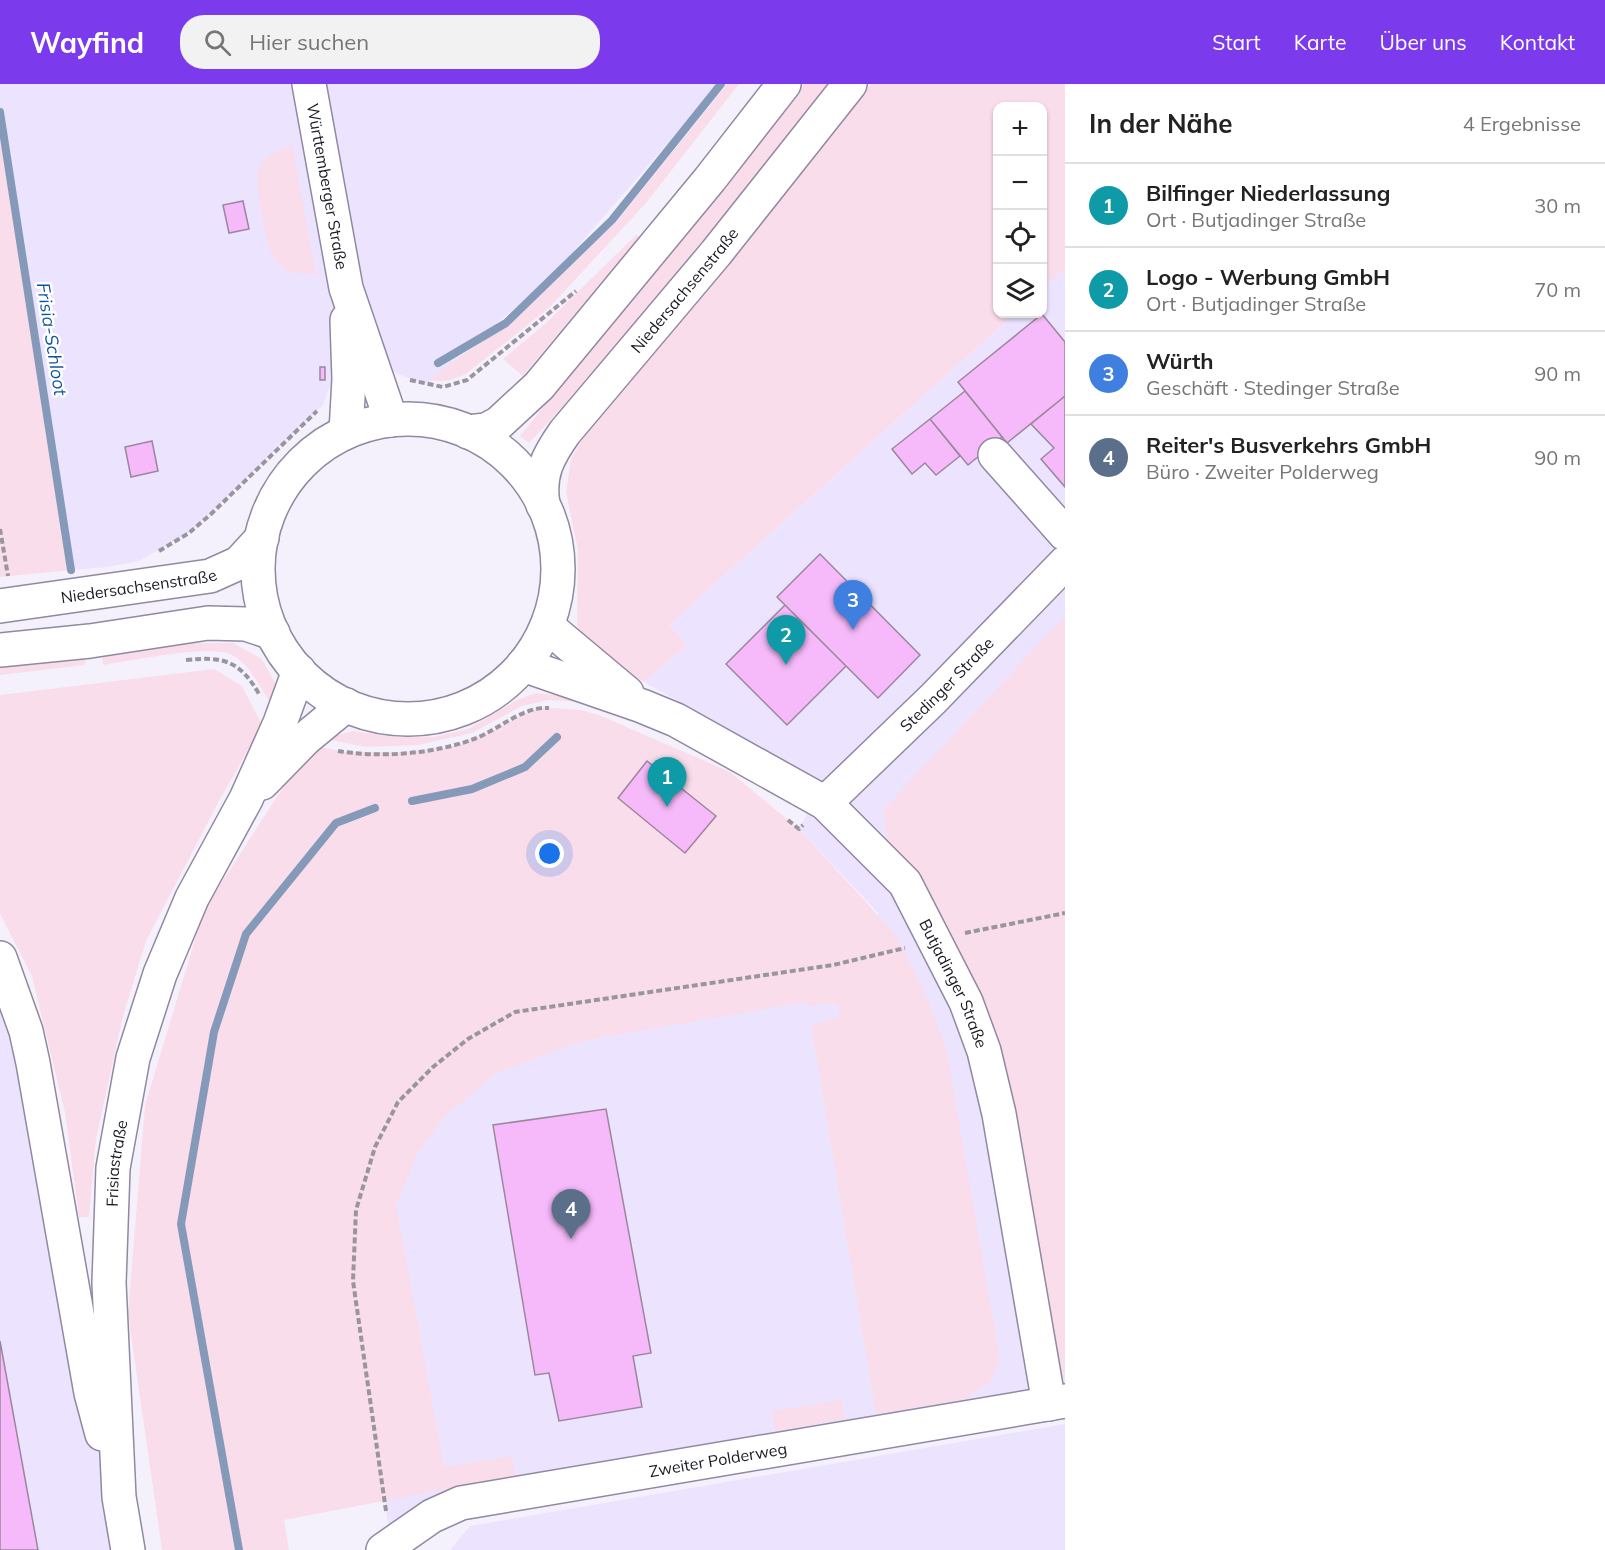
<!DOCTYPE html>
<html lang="de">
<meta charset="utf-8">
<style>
body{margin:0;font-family:Mulish,sans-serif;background:#f2f2f2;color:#222}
.controls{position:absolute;right:18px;top:18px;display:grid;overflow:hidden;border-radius:12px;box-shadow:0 2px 4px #0004}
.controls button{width:54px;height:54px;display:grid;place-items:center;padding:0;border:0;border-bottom:2px solid #e0e0e0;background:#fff;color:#222;font:30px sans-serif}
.you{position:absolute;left:550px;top:770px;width:21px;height:21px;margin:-15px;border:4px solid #fff;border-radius:50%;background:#1a73e8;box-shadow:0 0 0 9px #1a73e833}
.badge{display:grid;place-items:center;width:39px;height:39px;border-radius:50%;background:#7c3aed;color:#fff;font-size:20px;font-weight:700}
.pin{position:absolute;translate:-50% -50px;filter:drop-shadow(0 2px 3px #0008)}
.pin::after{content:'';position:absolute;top:32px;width:21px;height:18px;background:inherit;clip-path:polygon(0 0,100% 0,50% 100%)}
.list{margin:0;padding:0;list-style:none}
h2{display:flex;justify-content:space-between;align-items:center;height:78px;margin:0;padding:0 24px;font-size:26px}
h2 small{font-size:20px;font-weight:400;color:#767676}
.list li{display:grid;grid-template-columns:39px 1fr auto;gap:18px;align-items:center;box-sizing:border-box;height:84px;padding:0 24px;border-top:2px solid #e0e0e0}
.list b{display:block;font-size:22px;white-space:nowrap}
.list p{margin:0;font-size:20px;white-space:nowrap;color:#767676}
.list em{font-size:20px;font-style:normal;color:#767676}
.icon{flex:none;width:33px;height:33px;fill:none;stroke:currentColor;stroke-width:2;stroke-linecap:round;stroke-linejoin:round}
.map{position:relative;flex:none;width:1065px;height:1466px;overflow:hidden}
header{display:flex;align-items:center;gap:36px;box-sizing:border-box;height:84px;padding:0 30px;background:#7c3aed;color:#fff}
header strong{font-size:28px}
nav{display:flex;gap:33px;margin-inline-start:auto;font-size:21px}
.search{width:420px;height:54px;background:#f2f2f2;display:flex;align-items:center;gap:15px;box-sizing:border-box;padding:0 21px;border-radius:24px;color:#767676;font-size:22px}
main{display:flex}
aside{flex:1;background:#fff}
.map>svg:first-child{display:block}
.built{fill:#ece3fe}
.green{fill:#faddeb}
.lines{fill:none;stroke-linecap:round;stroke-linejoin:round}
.stream{stroke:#859ab9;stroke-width:8}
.building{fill:#f6bafa;stroke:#9b879c;stroke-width:1.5}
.minor-casing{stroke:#9188a1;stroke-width:36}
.major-casing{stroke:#9188a1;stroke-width:36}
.path{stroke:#98959f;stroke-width:4;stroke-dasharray:6 3;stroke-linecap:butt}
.minor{stroke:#fff;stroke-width:33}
.major{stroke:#fff;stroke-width:33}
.labels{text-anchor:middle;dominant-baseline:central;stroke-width:5;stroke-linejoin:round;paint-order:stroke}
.street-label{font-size:16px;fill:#1b1821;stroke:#fff}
.water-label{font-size:18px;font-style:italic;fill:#0f539f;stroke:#fff}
</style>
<header>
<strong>Wayfind</strong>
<div class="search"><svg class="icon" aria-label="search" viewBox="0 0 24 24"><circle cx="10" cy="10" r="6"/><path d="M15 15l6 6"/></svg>Hier suchen</div>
<nav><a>Start</a><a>Karte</a><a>Über uns</a><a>Kontakt</a></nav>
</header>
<main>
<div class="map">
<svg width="1065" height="1466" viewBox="0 0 1065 1466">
<rect width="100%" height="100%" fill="#f5f1fc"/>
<path class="built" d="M0 0H719L553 191 425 301 394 288 331 299 323 321 189 449 139 477 108 483 71 486 0 28Z
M1065 185V1317L461 1419 391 1460 362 1267 398 1018 879 830 799 745 823 698 644 598 687 561 669 541 1014 230H1042L1043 204Z
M0 874 128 1466H0Z
M1065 1340V1466H450L470 1442Z"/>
<path class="green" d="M727 0H739L646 119 549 224 467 289C455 296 443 299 430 296L450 279 502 244 617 137Z
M804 0H828L738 115 573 312 529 359 520 352Z
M871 0H1065V185L1043 204 1042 22H998V230H1014L669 541 687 561 644 598 604 575 583 554 577 541 578 466 566 408 571 375 585 351 726 183Z
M0 28 71 486 0 493Z
M292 60 316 191C303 189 287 190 277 179 267 168 253 99 259 84 264 72 281 66 292 60Z
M636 151 639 153 523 292 503 275 546 239Z
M1065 532V1292L1049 1279 997 967 880 760 887 752 883 726Z
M191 559H233L262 575 275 599 273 618 269 617C259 601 249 580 232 571 210 560 130 577 103 581L102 572Z
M86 573 85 581 0 591V582Z
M214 585 242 602 262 641 219 717 146 857 122 936 96 1055 89 1133H79L65 1029 32 892 0 830V611Z
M536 609 564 612 585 618 548 616 522 622 472 649 418 661 366 663 325 655 353 647 387 652 433 653 468 645 517 616Z
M539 623 581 626 599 631 730 688 799 745 897 852 926 911 947 967 1000 1277 990 1298 965 1315 876 1330 811 940 840 934 837 919 807 922 806 918 581 957 495 990 444 1033 418 1069 396 1120 444 1383 512 1372 515 1392 284 1436 289 1466H162L128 1230 145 1021 204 826 307 666 320 663 345 668H406L453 662 494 646Z
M842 1316 845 1335 775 1347 772 1327Z"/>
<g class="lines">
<path class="stream" d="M0 28 71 486
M438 279 506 239 612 136 721 0
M412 717 472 705 525 683 557 653
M239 1466 181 1140 214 948 246 850 336 739 375 724"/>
</g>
<path class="building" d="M243 117 249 145 229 149 223 121Z
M1042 230 1065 258V312L1007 359 958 298Z
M320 283H325V296H320Z
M965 307 1002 353 968 381 930 335Z
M1065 312V403L1041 375 1054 364 1031 340Z
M930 335 960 372 936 391 925 379 912 390 892 365Z
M152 357 158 387 131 393 125 363Z
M820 470 920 571 878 614 777 513Z
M785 521 846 582 787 641 726 580Z
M647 677 716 732 685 769 618 714Z
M606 1025 651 1269 633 1272 642 1323 559 1337 549 1289 535 1291 493 1041Z
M0 1257 38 1466H0Z"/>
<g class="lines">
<g class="minor-casing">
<g id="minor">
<path id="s1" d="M309 0 346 204 391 336"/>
<path d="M346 348 349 295 347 236"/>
<path d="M995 371 1065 450"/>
<path d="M547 542 627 609"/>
<path id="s2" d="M523 581 642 622 676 636 825 719 905 799 966 918 984 967 999 1030 1049 1320"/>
<path id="s3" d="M825 719 933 615 1065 479"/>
<path id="s4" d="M383 1466 432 1432 461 1419 1065 1317"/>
</g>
</g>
<g class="major-casing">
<g id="major">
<circle cx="408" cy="485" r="150"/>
<path d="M468 348 486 346 499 339 539 302 710 95 784 0"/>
<path id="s5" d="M543 421C538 390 548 372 565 348L716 169 850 0"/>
<path id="s6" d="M0 522 210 492 239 479 262 454"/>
<path d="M0 566 90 557 208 539 246 540 273 549"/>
<path d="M262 699 306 654 346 621"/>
<path d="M0 874 26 947 33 979 91 1309 102 1350"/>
<path id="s7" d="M128 1466 119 1413 109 1199 113 1084 133 974 160 890 192 814 246 715 280 639 299 587"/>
</g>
</g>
<path class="path" d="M410 296 443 303 467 296 576 207
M0 445 8 492
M159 467 189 449 211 430 317 327
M186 576C224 572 240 577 259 610
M338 667C380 674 434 670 474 655 498 646 523 622 549 624
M788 736 799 745 803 741
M965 849 1065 829
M386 1427 353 1197 356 1126 375 1063 398 1018 433 983 468 955 515 928 833 881 905 864"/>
<use href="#minor" class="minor"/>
<use href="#major" class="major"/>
</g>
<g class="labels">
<g class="street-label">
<text stroke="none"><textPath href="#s1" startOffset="104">Württemberger Straße</textPath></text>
<text stroke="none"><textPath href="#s5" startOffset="264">Niedersachsenstraße</textPath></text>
<text stroke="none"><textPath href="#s6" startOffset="140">Niedersachsenstraße</textPath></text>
<text stroke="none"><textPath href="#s3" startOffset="170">Stedinger Straße</textPath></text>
<text stroke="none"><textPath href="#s2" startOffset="558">Butjadinger Straße</textPath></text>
<text stroke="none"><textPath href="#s7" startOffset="388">Frisiastraße</textPath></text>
<text stroke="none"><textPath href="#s4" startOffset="352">Zweiter Polderweg</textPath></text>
</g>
<g class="water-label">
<text transform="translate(52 255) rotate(81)">Frisia-Schloot</text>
</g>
</g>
</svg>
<div class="controls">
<button>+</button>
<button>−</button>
<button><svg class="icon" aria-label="locate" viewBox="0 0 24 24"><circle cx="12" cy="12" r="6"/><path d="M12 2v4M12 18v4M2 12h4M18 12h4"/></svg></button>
<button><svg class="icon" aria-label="layers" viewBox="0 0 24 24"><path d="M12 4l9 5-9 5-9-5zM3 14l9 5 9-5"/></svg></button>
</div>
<div class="you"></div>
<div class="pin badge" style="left:667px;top:723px;background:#0f9aa8">1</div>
<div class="pin badge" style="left:786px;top:581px;background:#0f9aa8">2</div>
<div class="pin badge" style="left:853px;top:546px;background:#3f7fe0">3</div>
<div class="pin badge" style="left:571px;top:1155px;background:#5c6f8a">4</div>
</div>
<aside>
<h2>In der Nähe<small>4 Ergebnisse</small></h2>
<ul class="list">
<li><span class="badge" style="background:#0f9aa8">1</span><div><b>Bilfinger Niederlassung</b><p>Ort · Butjadinger Straße</p></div><em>30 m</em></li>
<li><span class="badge" style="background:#0f9aa8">2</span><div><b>Logo - Werbung GmbH</b><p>Ort · Butjadinger Straße</p></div><em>70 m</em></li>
<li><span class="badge" style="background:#3f7fe0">3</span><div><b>Würth</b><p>Geschäft · Stedinger Straße</p></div><em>90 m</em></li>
<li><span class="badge" style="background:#5c6f8a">4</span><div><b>Reiter's Busverkehrs GmbH</b><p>Büro · Zweiter Polderweg</p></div><em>90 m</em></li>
</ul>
</aside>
</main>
